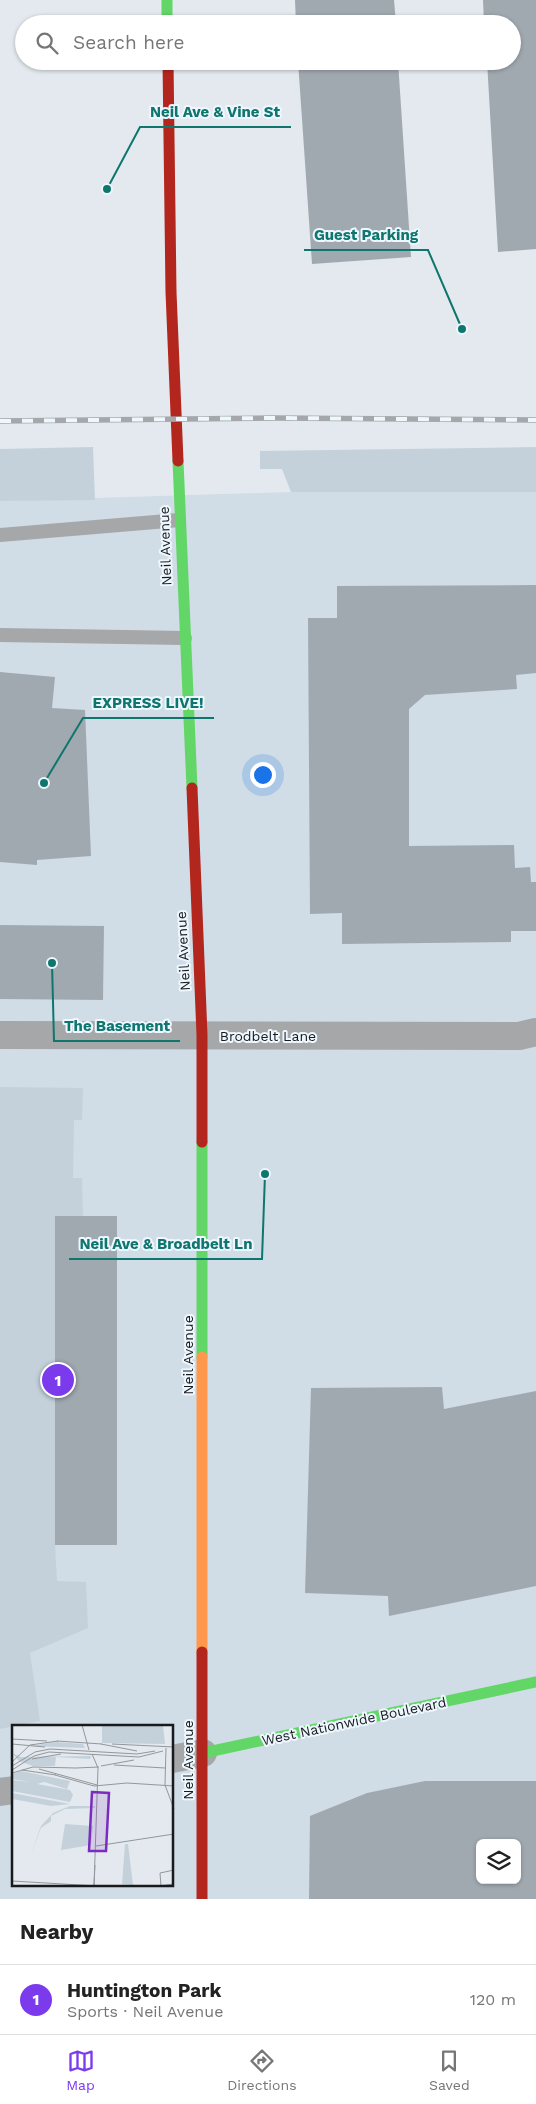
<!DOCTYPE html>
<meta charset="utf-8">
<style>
body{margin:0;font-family:"Work Sans",sans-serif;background:#f6f6f6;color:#222}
.controls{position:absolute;right:15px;bottom:15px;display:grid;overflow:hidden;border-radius:8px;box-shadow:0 1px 4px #0004}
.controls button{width:45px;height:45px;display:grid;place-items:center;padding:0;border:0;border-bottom:1px solid #e0e0e0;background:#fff;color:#222;font:25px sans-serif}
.you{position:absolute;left:262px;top:774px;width:18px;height:18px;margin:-12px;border:4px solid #fff;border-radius:50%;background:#1a73e8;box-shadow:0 0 0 8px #1a73e833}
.badge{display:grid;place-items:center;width:32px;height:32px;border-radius:50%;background:#7c3aed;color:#fff;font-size:16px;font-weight:700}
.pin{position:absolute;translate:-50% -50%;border:2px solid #fff;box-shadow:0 1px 5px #0006}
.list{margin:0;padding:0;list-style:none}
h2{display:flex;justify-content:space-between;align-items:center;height:65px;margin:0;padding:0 20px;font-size:21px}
h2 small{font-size:16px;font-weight:400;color:#767676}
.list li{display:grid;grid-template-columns:32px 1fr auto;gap:15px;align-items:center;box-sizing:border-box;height:70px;padding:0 20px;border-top:1px solid #e0e0e0}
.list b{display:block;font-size:19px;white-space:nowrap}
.list p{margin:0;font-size:16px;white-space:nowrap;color:#767676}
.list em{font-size:16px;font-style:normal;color:#767676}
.icon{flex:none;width:28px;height:28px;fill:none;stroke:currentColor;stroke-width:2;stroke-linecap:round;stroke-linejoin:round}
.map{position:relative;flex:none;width:536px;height:1899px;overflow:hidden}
.search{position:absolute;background:#fff;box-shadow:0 1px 4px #0004;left:15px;right:15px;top:15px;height:55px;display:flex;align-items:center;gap:12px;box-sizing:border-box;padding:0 18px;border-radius:28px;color:#767676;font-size:19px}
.sheet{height:135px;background:#fff}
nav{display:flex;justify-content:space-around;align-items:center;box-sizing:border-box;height:70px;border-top:1px solid #e0e0e0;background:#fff;font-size:14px;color:#767676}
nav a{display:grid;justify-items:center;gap:2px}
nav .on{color:#7c3aed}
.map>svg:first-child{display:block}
.built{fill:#d0dce6;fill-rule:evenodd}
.green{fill:#c4d1db}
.building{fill:#a1a9b0;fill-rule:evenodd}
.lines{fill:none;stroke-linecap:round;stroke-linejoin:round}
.lane{stroke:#a5a7a8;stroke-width:14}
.street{stroke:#a5a7a8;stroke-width:28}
.fast{stroke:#63d668;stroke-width:11}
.slow{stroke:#ff974d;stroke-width:11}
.jam{stroke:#b3261e;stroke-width:11}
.rail-casing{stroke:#a4a8aa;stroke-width:5.5}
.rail{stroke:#eef7fe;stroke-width:4;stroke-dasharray:11;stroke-linecap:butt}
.labels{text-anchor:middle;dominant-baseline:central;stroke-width:4;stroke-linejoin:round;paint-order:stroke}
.street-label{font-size:14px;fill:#181b1e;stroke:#eef7fe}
.inset-road{fill:none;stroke:#92979b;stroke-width:1}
.view{fill:#7b2cbf;fill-opacity:0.15;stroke:#7b2cbf;stroke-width:2.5}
.inset-edge{fill:none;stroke:#181b1e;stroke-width:2.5}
.leader{fill:none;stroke:#0f766e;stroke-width:2}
.callout-dot{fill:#0f766e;stroke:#eef7fe;stroke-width:2}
.callout-label{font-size:15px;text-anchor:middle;font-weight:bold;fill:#0f766e;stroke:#eef7fe;stroke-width:4;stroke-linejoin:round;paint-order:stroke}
</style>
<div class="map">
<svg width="536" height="1899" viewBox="0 0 536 1899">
<rect width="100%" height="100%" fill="#e3e9ee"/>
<path class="built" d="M291 492H536V1899H0V501ZM14 1726H172V1885H14ZM480 1843H517V1880H480Z"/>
<path class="green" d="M93 447 95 500 0 501V449Z
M536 447V492H291L282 469H260V451Z
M0 1087 83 1088 82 1120H74L73 1178H82L83 1216 55 1545 57 1581 86 1582 88 1628 30 1653 40 1721 0 1729Z"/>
<path class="building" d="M295 0H394L396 24H296Z
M483 0H536V249L498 252 487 61H512V24H484Z
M298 61H398L411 257 312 264Z
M536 585V673L516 675 517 689 425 695 409 709V846L514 845 515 868 530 867 531 882H536V931H511V942L342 944V913L310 914 308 618H337V586Z
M0 672 55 677 52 708 85 710 91 856 37 860V865L0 862Z
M0 925 104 926 103 1000 0 999Z
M55 1216H117V1545H55Z
M442 1387 444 1409 536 1391V1586L389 1616 388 1596 305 1593 311 1388Z
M425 1781H536V1899H309L310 1816 367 1793ZM480 1843H517V1880H480Z"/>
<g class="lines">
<path class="lane" d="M0 535 179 520
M0 635 185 638"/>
<path class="street" d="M0 1035 519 1036 536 1032
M172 1759 203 1753
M0 1792 14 1790"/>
<path class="fast" d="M167 0V24
M178 461 192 788
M202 1142V1357
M203 1753 536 1682"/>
<path class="slow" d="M202 1357V1652"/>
<path class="jam" d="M168 61 171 292 178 461
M192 788 202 1035V1142
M202 1652V1899"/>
<g class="rail-casing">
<path id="rail" d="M0 421 274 418 536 420"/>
</g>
<use href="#rail" class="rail"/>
</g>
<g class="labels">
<g class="street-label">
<text transform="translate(165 546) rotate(-92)">Neil Avenue</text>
<text transform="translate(183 951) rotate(-93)">Neil Avenue</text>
<text x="268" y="1036">Brodbelt Lane</text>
<text transform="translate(188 1355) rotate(-90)">Neil Avenue</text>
<text transform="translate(354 1721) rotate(-12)">West Nationwide Boulevard</text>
<text transform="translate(188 1760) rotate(-90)">Neil Avenue</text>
</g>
</g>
<g transform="translate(12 1725)">
<rect width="161" height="161" fill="#e3e9ee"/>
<path d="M90 0H151L153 19 90 18ZM44 17 71 19 73 23 19 21ZM0 28 9 32 79 31 78 34 44 32 43 41H21L7 36ZM9 46 58 56 55 64 32 57 25 59 58 65 61 70 58 77 0 66V55L19 57 0 54V49ZM0 68 58 79 39 81 0 74ZM58 81H83V83L53 84 39 91V96L29 103 19 129 29 101 41 88ZM53 99 81 101 79 120 49 125ZM113 119H116L121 160 110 159Z" fill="#c4d1db"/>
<path class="inset-road" d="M70 0 77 25M0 14 35 16M45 16 90 19M0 19 33 22M89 19 125 26M100 19 162 22M154 23 153 60 162 84M80 29 86 43 82 161M20 34 49 29M0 37 18 20 46 16M102 40 153 43M0 41 23 27 38 24 125 29 143 26M89 41 122 35M64 43 87 42M27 44 85 60M0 45 22 31 37 27 127 32 151 26M10 45 44 50M0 48 21 42 64 43M43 50 82 61 115 58 162 61M84 121 162 109M0 156 85 161M82 160 83 140M147 161 162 159M149 161 148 148 162 145"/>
<path class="view" d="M80 67 97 68 94 126H77Z"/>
<rect width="161" height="161" class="inset-edge"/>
</g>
<path class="leader" d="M107 189L140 127H291M462 329L428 250H304M44 783L83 718H214M52 963L54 1041H180M265 1174L262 1259H69"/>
<g class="callout-dot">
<circle cx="107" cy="189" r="5"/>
<circle cx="462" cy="329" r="5"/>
<circle cx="44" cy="783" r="5"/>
<circle cx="52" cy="963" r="5"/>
<circle cx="265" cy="1174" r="5"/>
</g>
<g class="callout-label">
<text x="215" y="117">Neil Ave &amp; Vine St</text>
<text x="366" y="240">Guest Parking</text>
<text x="148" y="708">EXPRESS LIVE!</text>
<text x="117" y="1031">The Basement</text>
<text x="166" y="1249">Neil Ave &amp; Broadbelt Ln</text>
</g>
</svg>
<div class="controls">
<button><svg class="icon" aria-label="layers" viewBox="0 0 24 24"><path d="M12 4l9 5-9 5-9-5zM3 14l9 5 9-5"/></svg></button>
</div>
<div class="you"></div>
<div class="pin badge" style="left:58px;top:1380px">1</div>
<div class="search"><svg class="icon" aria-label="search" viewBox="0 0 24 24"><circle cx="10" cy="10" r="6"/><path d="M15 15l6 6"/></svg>Search here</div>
</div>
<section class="sheet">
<h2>Nearby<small></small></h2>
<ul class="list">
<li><span class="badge">1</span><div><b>Huntington Park</b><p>Sports · Neil Avenue</p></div><em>120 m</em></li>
</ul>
</section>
<nav>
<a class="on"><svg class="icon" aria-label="map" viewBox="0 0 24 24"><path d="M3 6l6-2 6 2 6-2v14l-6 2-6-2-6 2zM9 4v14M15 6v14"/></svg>Map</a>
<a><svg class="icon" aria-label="directions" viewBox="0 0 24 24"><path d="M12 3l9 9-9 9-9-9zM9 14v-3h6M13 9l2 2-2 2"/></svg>Directions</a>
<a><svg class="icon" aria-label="saved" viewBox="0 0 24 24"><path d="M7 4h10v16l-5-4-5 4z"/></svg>Saved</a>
</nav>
